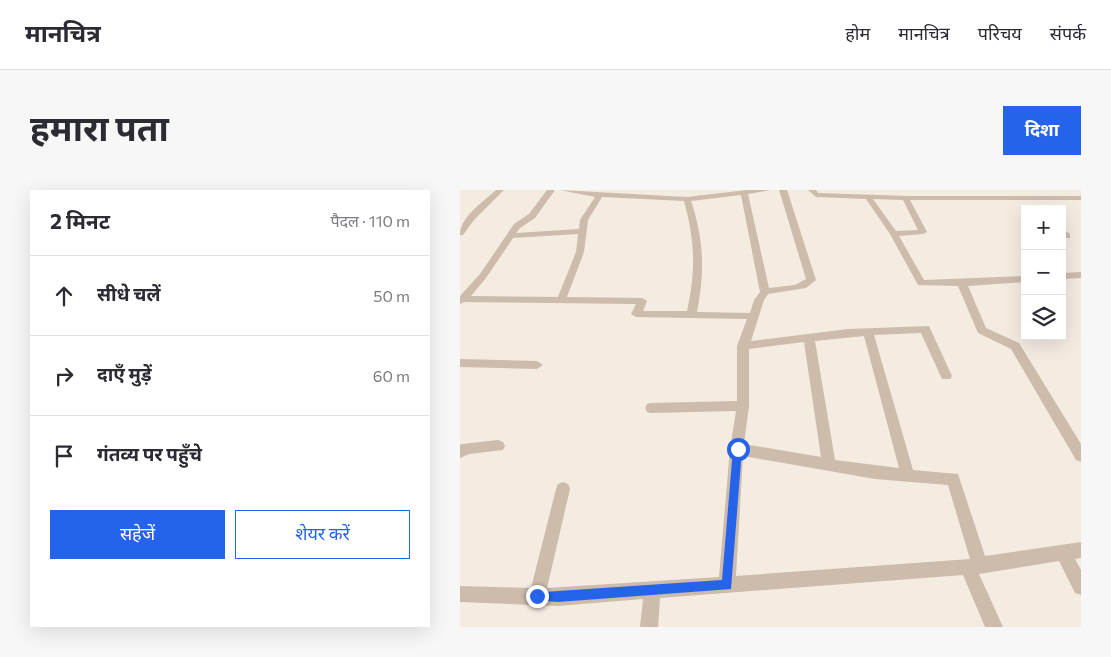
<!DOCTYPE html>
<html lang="hi">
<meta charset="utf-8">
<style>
body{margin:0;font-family:Commissioner,"Noto Sans Devanagari",sans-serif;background:#f7f7f7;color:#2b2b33}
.controls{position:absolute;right:15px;top:15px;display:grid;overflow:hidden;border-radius:0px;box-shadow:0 5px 20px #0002}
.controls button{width:45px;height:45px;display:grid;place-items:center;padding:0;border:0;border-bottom:1px solid #e1e1e2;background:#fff;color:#2b2b33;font:25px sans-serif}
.stop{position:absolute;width:15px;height:15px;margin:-11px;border:4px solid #2563eb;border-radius:50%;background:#fff}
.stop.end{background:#2563eb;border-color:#fff;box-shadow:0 1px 5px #0008}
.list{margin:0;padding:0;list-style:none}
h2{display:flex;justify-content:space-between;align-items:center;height:65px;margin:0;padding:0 20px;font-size:21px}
h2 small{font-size:16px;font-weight:400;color:#7c7c81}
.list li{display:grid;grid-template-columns:32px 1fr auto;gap:15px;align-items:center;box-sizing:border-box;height:80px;padding:0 20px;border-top:1px solid #e1e1e2}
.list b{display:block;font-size:19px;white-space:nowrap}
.list em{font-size:16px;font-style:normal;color:#7c7c81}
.actions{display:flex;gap:10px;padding:15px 20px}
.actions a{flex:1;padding:11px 0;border:1px solid #2563eb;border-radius:0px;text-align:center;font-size:18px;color:#2563eb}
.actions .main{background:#2563eb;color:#fff}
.icon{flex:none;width:28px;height:28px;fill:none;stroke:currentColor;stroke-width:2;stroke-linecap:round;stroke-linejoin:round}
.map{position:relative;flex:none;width:621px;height:437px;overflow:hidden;border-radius:0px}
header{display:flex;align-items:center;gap:30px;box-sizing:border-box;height:70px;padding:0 25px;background:#fff;border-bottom:1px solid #e1e1e2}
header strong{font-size:24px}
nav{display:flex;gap:28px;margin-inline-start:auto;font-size:18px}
.intro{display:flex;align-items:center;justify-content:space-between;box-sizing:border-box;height:120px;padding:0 30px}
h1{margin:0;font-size:35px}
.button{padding:12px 22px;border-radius:0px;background:#2563eb;color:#fff;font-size:18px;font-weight:700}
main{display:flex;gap:30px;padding:0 30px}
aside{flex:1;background:#fff;border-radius:0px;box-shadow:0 5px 20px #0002}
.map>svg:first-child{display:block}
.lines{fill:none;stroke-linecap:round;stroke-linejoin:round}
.minor{fill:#cdbbac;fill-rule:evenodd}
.route{fill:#2563eb}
</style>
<header>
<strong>मानचित्र</strong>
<nav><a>होम</a><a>मानचित्र</a><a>परिचय</a><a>संपर्क</a></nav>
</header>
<div class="intro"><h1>हमारा पता</h1><a class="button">दिशा</a></div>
<main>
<aside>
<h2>2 मिनट<small>पैदल · 110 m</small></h2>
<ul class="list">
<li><svg class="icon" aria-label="ahead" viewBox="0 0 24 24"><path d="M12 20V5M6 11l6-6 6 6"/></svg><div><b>सीधे चलें</b></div><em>50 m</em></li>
<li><svg class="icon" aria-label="right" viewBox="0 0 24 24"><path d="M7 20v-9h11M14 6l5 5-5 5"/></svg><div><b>दाएँ मुड़ें</b></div><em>60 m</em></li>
<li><svg class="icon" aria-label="arrive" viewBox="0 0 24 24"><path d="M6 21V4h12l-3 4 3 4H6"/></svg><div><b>गंतव्य पर पहुँचे</b></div></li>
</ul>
<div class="actions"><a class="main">सहेजें</a><a>शेयर करें</a></div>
</aside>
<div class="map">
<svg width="621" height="437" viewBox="0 0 621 437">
<rect width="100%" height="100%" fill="#f4ebe1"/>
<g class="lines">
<path class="minor" d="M36 0H44L14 30 3 45H0C0 27 23 12 36 0Z
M87 0H95L75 28 60 38 56 43 119 39 120 30 135 7 100 0 227 7 287 0H311L288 4 309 98 335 95 346 89 319 0H327L356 90 346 98 308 104 304 110 291 151 388 139 469 136 492 186 490 189H482L461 143 414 145 453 280 498 284 525 366 621 352V368L615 369 621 380V405L615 403 599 371 519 384 543 437H525L503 385 200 408 198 437H180L183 409 98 416 0 412V396L71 398 96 299 98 294 103 292 108 294 110 299 87 398 259 387 270 259 276 221 191 223 187 222 185 218 187 214 191 213 277 211V156L287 129 176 127 171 124 176 114 5 112 0 114V106L20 84 54 34 69 24ZM281 5 300 102 294 110 290 123 237 122C245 81 244 50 231 11ZM142 7 224 11C235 51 236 81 227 121H183L187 111 182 108 107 107 124 62 128 30ZM118 44 116 62 98 107 11 106 26 88 53 48ZM404 146 439 278 375 270 355 151ZM344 152 361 267 284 254 289 216V159ZM283 266 415 289 488 295 510 369 276 386Z
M348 0H356L358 3 448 6H621V10H450L467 42 463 44 439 46 464 90 565 86V92L508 96 526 138 559 153 621 254V272L616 270 551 159 518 143 498 96 458 95 430 44 406 9 356 7ZM413 9 443 10 458 40 436 41Z
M602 38 610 44V48H604Z
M621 82V88L602 89V83Z
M0 169 77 171 83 175 77 179 0 177Z
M38 250 43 252 45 256 43 260 9 264 0 268V255L2 254Z"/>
</g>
<path class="route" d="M278 255 282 259 271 399 98 412 73 410 71 406 73 403 98 401 262 390 273 259Z"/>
</svg>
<div class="controls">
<button>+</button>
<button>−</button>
<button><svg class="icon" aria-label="layers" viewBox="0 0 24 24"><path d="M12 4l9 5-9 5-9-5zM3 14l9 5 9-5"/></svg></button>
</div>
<div class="stop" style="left:278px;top:259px"></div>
<div class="stop end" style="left:77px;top:406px"></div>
</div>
</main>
